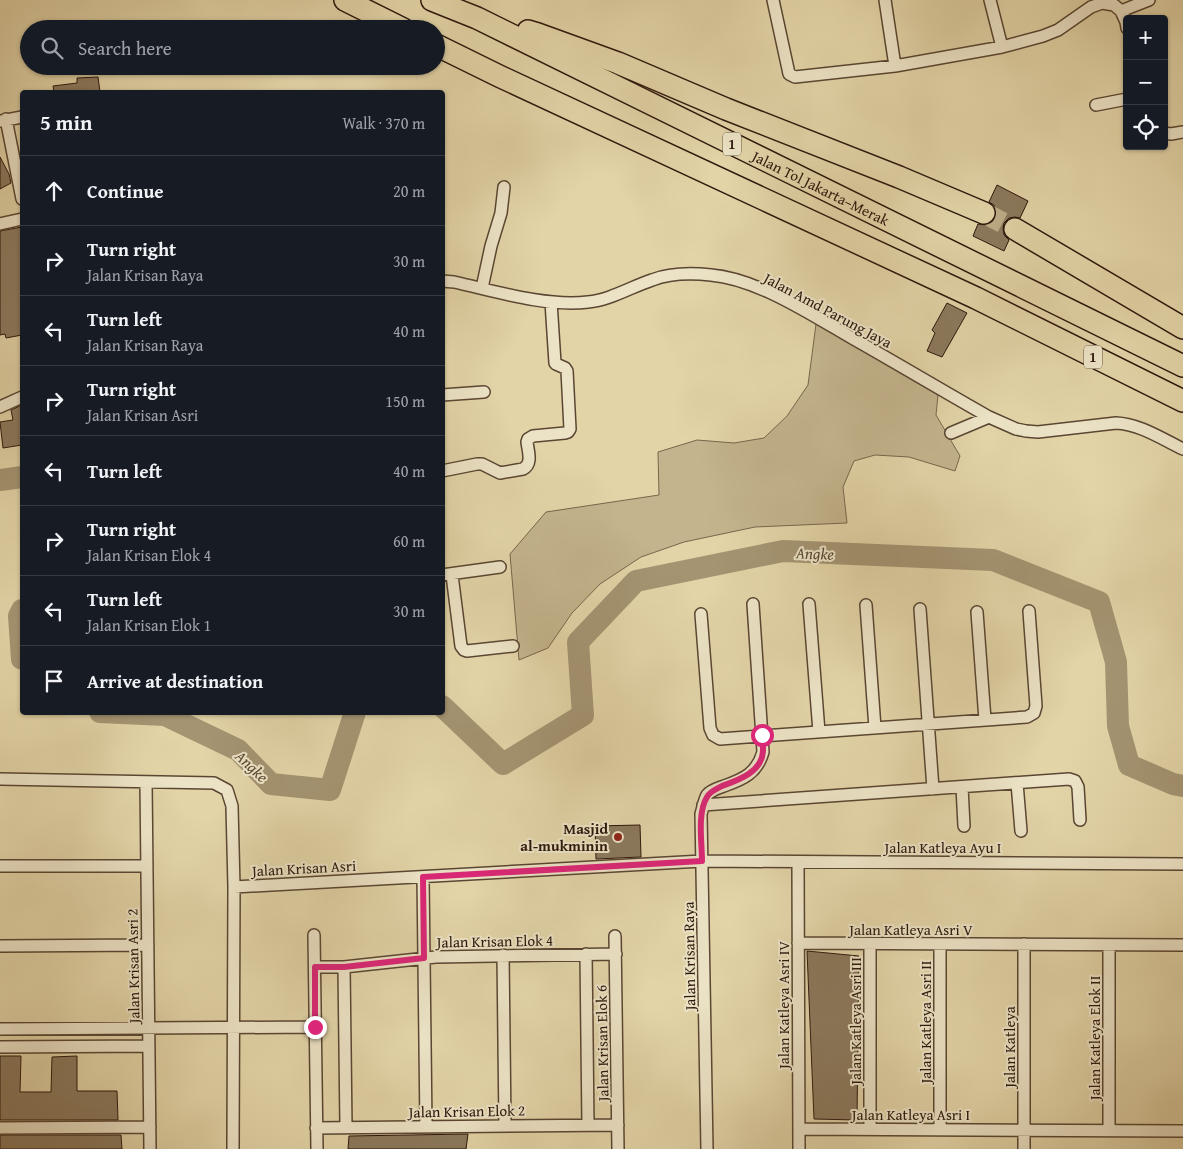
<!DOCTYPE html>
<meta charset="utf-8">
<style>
body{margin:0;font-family:"Gentium Book Plus",serif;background:#20242c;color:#f1f3f6}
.controls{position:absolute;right:15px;top:15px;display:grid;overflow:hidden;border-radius:5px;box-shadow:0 1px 4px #0004}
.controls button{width:45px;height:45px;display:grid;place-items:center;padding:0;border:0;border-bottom:1px solid #363941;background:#171b24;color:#f1f3f6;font:25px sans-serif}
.stop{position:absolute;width:15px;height:15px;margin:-11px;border:4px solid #db2777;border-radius:50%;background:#fff}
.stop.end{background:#db2777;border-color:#fff;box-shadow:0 1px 5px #0008}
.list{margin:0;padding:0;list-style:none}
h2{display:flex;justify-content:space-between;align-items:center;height:65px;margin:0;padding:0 20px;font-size:21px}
h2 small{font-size:16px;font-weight:400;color:#9ea1a6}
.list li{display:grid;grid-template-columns:32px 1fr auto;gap:15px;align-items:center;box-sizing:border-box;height:70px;padding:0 20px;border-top:1px solid #363941}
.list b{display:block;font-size:19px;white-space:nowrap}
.list p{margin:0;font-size:16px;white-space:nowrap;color:#9ea1a6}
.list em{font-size:16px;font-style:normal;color:#9ea1a6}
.icon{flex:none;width:28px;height:28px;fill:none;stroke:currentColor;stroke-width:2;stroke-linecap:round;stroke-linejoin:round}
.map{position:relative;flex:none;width:1183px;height:1149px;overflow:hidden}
.search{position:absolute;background:#171b24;box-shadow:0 1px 4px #0004;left:20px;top:20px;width:425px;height:55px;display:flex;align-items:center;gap:12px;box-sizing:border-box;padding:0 18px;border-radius:28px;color:#9ea1a6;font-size:19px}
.panel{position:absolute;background:#171b24;box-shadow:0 1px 4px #0004;left:20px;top:90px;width:425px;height:625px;border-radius:5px}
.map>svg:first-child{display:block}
.green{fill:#c3b48d;stroke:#78664c}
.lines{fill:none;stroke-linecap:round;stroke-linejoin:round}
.river{stroke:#a49472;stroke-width:22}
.building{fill:#8b795d;stroke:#2c170c}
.highway-tunnel{stroke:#beae88;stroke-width:21;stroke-dasharray:21 11;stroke-linecap:butt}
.street-casing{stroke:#5a4633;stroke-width:14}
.highway-casing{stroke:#2c170c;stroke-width:24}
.street{stroke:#ece3c6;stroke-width:11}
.highway{stroke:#e2d4a7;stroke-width:21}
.route{stroke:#db2777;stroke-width:6}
.poi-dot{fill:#8f2418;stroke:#ece3c6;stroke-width:2}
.labels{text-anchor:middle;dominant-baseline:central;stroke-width:4;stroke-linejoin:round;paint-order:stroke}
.shield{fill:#ece3c6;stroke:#665444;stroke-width:1}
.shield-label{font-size:14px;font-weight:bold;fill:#2c170c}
.street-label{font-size:15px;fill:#2c170c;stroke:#ece3c6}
.poi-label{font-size:15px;font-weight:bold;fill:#2c170c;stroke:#ece3c6;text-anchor:end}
.water-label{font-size:16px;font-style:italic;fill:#5c4935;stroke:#ece3c6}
</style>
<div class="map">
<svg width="1183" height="1149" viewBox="0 0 1183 1149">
<rect width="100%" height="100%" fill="#e2d4a7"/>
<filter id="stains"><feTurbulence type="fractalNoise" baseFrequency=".004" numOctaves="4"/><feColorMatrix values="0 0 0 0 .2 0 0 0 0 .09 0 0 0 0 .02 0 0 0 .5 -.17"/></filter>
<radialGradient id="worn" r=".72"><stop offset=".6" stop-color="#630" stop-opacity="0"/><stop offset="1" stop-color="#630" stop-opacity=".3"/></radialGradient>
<path class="green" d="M816 324 938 395 936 415 960 456 955 471 909 457 875 455 854 461 843 487 847 523 755 527 684 542 641 557 600 584 572 613 548 648 519 660 510 554 546 512 659 495 658 452 697 440 734 443 764 438 787 416 808 385Z"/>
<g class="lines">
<path class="river" d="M0 480 22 477
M22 610 19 616 22 659
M442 706 503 764 583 715 578 642 636 581 783 551 993 560 1099 602 1116 662 1118 726 1129 765 1173 784 1183 786
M100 712 165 715 238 750 271 784 330 790 355 712"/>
</g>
<path class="building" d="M98 77 100 92H54L53 86 77 83V78Z
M0 157 9 174 11 183 0 189Z
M997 185 1028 201 1020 218 1015 217 1009 218 1004 223 1003 228 1004 235 1009 240 1004 251 973 236 978 224 986 225 992 223 995 218 996 211 994 205 989 202Z
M22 227V335L6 338 5 334 0 335V231Z
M947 303 967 313 942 357 927 351 935 333 932 330Z
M22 405V445L3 448 0 422 13 420 11 410Z
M640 825 641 857 596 859 595 826Z
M807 951 859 956 857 1120 814 1119Z
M0 1056H21L20 1092H51L52 1057 77 1056V1091H117L118 1120H0Z
M468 1134 466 1149H348L349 1136Z
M0 1135H121L122 1149H0Z"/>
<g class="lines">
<path class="highway-tunnel" d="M984 213 1015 229"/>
<g class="street-casing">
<path id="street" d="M773 0 788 69 789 74 795 77 895 66 1002 47 1043 36 1058 30 1091 7 1102 3 1114 5 1121 11 1126 22 1127 28
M885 0 895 66
M990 0 1002 47
M1121 11 1149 0
M1096 105 1127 99
M6 119 22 199
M0 121 22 117
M1164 133 1171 134 1183 132
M0 224 22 219
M442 281 454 282C495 291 545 307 588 302 610 300 631 287 652 280 670 273 692 273 711 275 758 279 812 315 852 338 898 364 943 391 989 417L1016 429 1026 431 1038 432 1116 423C1140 424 1162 439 1183 449
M482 288 491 246 501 213 504 187
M442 395 484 392
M0 407 22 397
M951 433 989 417
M442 471 477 464H482L500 473 523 469C533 464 528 451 527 442L528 439 533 436 565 433 568 432 570 429 567 371 565 368 556 364 555 363 551 302
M442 575 500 567
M452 575 461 646 464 650 467 651 513 646
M809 604 819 732
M866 605 875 728
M920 609 933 789
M977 612 985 720
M701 614 710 728 713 735 720 739 1027 717 1034 713 1036 706 1029 611
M0 779 214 783 227 790 232 806 234 887 233 1149
M146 782 150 1149
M1017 783 1021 831
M962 787 964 826
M703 805 1069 779 1075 781 1078 787 1080 820
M798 862 799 1149
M0 866H147
M423 877 426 1127
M234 887 702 861 1183 864
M314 935 317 1149
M615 936 618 1149
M798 943 1183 945
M870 944V1129
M940 944V1129
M1024 944V1149
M0 946 148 945
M586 954 588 1125
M503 955 505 1126
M315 967H344L436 957 616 954
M344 967 346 1127
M0 1029 315 1027
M0 1047 149 1046
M0 1128 150 1127
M316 1128 618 1125
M799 1129 1183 1131
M1109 1130V945
M707 1149 701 814C703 808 704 800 707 795 711 790 719 788 724 786 744 779 757 773 763 752L753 604"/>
</g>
<g class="highway-casing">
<g id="highway">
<path d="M345 0 403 29"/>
<path id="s1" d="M432 0 477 18 1183 366"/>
<path d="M528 31 538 34 618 63 726 109 899 177 984 213"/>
<path d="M436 45 499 76 976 298 1183 401"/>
<path d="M1015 229 1183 328"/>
</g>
</g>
<use href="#street" class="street"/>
<use href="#highway" class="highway"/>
</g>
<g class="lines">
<path class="route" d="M315 1027V967H344L424 958 423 877 702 861C702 843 697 813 707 797 710 791 717 789 722 786 739 780 762 772 763 751 763 746 763 740 762 735"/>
</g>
<circle class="poi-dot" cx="618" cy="837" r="5"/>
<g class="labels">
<g class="shield">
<rect x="723" y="132.5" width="18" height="23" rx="4"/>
<rect x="1084" y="345.5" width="18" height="23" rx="4"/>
</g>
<g class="shield-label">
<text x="732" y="144">1</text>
<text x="1093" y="357">1</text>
</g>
<g class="street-label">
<text stroke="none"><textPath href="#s1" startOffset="432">Jalan Tol Jakarta–Merak</textPath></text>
<text transform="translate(828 310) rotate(28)">Jalan Amd Parung Jaya</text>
<text x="943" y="847">Jalan Katleya Ayu I</text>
<text transform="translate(304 868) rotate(-3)">Jalan Krisan Asri</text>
<text x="911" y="929">Jalan Katleya Asri V</text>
<text transform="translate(495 941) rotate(-1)">Jalan Krisan Elok 4</text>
<text transform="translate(689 956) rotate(-91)">Jalan Krisan Raya</text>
<text transform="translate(133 966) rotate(-91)">Jalan Krisan Asri 2</text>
<text transform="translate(783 1005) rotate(-90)">Jalan Katleya Asri IV</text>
<text transform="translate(855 1021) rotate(-90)">Jalan Katleya Asri III</text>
<text transform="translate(925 1022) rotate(-90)">Jalan Katleya Asri II</text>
<text transform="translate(1094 1038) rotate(-90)">Jalan Katleya Elok II</text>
<text transform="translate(602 1043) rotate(-91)">Jalan Krisan Elok 6</text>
<text transform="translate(1009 1047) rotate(-90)">Jalan Katleya</text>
<text transform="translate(467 1111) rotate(-1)">Jalan Krisan Elok 2</text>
<text x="911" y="1114">Jalan Katleya Asri I</text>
</g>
<g class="poi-label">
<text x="608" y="828">Masjid<tspan x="608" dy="17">al-mukminin</tspan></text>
</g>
<g class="water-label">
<text transform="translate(815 553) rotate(2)">Angke</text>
<text transform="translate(252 766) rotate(43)">Angke</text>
</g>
</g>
<rect width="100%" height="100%" filter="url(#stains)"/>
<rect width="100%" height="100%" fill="url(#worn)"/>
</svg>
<div class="controls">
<button>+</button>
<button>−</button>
<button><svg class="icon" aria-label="locate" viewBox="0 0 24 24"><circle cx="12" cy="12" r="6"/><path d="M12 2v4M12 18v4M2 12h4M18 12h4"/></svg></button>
</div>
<div class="stop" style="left:762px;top:735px"></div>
<div class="stop end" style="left:315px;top:1027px"></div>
<div class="search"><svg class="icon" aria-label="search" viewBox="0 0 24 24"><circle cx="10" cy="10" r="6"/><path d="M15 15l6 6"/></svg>Search here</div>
<section class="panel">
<h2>5 min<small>Walk · 370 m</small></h2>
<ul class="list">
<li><svg class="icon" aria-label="ahead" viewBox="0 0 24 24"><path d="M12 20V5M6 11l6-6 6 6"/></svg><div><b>Continue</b></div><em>20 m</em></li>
<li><svg class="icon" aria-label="right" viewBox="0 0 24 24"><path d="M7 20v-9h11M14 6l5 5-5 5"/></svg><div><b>Turn right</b><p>Jalan Krisan Raya</p></div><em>30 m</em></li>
<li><svg class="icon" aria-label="left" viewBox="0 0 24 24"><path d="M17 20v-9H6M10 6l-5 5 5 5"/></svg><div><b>Turn left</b><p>Jalan Krisan Raya</p></div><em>40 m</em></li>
<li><svg class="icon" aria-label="right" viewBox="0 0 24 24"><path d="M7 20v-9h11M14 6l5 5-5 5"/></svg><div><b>Turn right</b><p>Jalan Krisan Asri</p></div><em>150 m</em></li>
<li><svg class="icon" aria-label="left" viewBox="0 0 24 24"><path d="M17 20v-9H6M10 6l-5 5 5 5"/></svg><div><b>Turn left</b></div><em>40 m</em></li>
<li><svg class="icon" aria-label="right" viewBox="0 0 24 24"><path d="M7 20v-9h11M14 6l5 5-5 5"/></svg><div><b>Turn right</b><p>Jalan Krisan Elok 4</p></div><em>60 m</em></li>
<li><svg class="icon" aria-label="left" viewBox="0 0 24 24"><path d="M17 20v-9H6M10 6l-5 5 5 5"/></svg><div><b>Turn left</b><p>Jalan Krisan Elok 1</p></div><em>30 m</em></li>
<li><svg class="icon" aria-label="arrive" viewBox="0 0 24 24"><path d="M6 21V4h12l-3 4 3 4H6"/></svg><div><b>Arrive at destination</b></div></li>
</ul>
</section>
</div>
